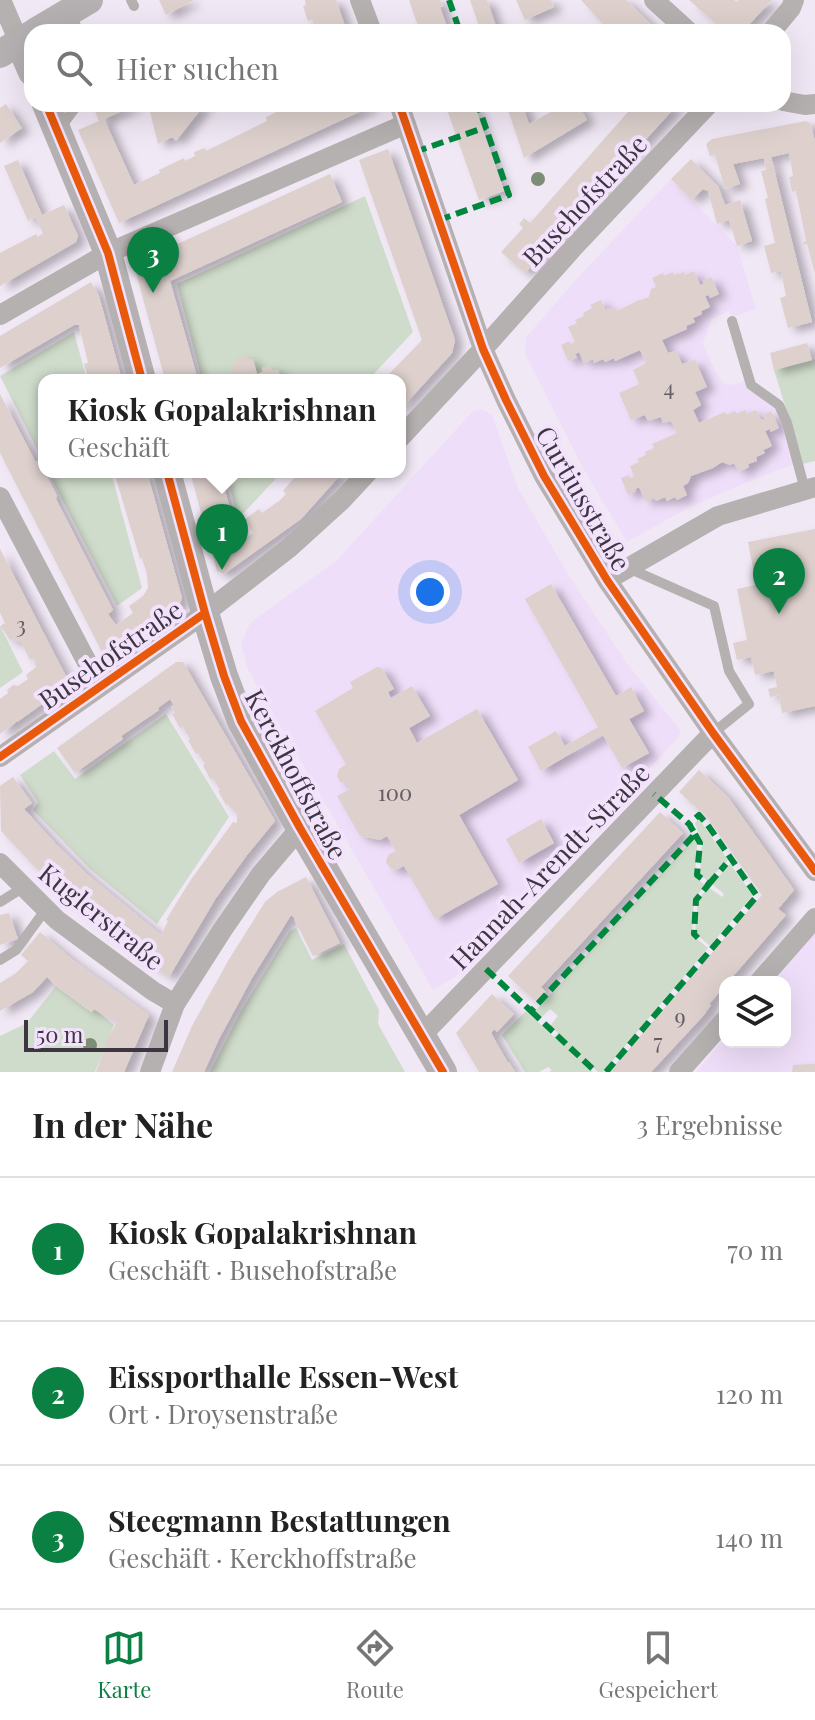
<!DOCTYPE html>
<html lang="de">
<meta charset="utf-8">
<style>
body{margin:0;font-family:"Playfair Display",serif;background:#f6f6f6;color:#222}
.controls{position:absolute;right:24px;bottom:24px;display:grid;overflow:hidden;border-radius:16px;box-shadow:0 8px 32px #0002}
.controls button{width:72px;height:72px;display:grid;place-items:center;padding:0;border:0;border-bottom:2px solid #e0e0e0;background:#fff;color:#222;font:40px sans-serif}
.scale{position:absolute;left:24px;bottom:20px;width:144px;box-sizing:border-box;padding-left:8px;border:4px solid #3d3541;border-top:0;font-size:22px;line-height:28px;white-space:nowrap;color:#3d3541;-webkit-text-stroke:6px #f2e2fb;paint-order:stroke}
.you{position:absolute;left:430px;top:592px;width:28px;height:28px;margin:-20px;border:6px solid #fff;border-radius:50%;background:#1a73e8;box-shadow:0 0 0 12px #1a73e833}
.badge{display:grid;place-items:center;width:52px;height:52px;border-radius:50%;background:#0b8043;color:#fff;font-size:26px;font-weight:700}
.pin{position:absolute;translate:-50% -66px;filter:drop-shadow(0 2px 4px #0008)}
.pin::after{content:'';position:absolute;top:42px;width:28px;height:24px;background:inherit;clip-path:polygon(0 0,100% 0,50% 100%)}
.popup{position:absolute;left:38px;top:374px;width:368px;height:104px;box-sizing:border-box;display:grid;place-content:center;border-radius:16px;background:#fff;filter:drop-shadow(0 2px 6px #0005);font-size:26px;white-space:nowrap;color:#767676}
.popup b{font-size:30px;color:#222}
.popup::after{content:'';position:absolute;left:50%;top:100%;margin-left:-16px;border:16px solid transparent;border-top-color:#fff}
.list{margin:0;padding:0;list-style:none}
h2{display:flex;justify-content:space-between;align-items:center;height:104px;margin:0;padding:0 32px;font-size:34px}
h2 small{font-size:26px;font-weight:400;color:#767676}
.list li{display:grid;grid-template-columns:52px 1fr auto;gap:24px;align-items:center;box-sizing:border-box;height:144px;padding:0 32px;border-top:2px solid #e0e0e0}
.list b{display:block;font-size:30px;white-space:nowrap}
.list p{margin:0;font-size:26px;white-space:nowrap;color:#767676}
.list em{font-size:26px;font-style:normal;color:#767676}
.icon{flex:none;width:44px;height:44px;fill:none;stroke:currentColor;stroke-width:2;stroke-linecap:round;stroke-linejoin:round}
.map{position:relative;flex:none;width:815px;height:1072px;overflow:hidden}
.search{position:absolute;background:#fff;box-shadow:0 8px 32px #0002;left:24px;right:24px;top:24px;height:88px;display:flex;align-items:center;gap:20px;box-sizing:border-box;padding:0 28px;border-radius:24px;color:#767676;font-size:30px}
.sheet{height:536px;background:#fff}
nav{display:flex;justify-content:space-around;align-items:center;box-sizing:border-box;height:112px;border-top:2px solid #e0e0e0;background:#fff;font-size:22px;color:#767676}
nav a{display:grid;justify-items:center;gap:4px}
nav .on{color:#0b8043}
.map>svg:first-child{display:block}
.built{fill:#efdef9}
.green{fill:#d0dccb}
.building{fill:#ddd0cd;filter:url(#shadow)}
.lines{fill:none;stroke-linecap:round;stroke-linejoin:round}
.lane{stroke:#b5b1b0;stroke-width:10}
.street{stroke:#b5b1b0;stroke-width:20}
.secondary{stroke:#b5b0b1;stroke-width:28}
.quiet{stroke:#00873e;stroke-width:6;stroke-dasharray:12 6;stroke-linecap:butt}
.cycleway-casing{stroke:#f2e2fb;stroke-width:13}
.cycleway{stroke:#e8590c;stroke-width:8}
.tree{fill:#7e8d75}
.labels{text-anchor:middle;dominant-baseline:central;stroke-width:8;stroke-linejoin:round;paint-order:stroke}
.number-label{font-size:22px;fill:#655c64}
.street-label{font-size:26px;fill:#3d3541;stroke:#f2e2fb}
</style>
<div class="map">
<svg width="815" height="1072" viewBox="0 0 815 1072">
<defs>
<filter id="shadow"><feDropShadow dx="8" dy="4.5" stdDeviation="4" flood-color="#0004"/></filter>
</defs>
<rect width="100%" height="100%" fill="#f1e8f5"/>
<path class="built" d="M671 179 737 246 756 309 735 316H732L728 311 711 320 703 343 712 365 723 383 731 385 750 380 779 405 797 463 757 478 688 508 627 542 585 472 525 354 526 337 583 272Z
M483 409 492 415 518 488 569 576 626 662 681 731 676 740 455 977 433 990 248 670 241 644 250 623 337 560 473 411Z
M815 932V1072H696L725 1038V1042H785V982H773Z"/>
<path class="green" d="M365 196 413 332 368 380H202L177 284Z
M74 332 87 380H44V463L0 376Z
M815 359V461L803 464 774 370Z
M48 472H111L142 588 117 606Z
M226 472H282L238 519Z
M0 626 23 672 0 688Z
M166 714 229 817 157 924 90 869 33 810 38 802 20 775 54 751 75 779Z
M699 819 728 860 708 881 700 875 702 843 695 823Z
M694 838 697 845 695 877 705 885 694 900 692 935 708 948 603 1072H598L584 1059 582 1062 593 1072H549L552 1070 548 1067 539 1072H525L502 1035 526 1011 554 1037 558 1033 550 1026 558 1016 550 1009 542 1017 535 1011Z
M730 864 753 895 710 946 695 933 698 900 708 887 722 897 724 894 712 884Z
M296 928 312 960 344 944 379 1010 378 1024 405 1072H210L241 1011 290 931Z
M56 986 91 1012 94 1009 114 1025 95 1072H0V1036L27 1023Z"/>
<path class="building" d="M159 0H194L166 15Z
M305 0H336L347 32H316L312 19 308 21 303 6 306 5Z
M409 0H440L443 6 440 7 449 32H420Z
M470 0H487L498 32H481Z
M516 0H551L554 7 525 20Z
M581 0H626L659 32H610Z
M689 0H734L737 2 739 0H772L742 32H725Z
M6 104 22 128 0 143V108Z
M92 104H138L104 119 134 185 160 173 159 170 184 158 185 161 195 156 194 152 205 148 206 151 267 121 266 117 287 107 289 111 305 104H323L326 111 340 104H371L370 107 119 223 78 130 99 121Z
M148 104H205L176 141 172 137 158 144Z
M445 104H474L504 191 479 200Z
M506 104H522L529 124 565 104H578L587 120 524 158Z
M635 104H678L525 273 501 252 523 228 519 224 524 218 530 223Z
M806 121 811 124 815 142V274L807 244 804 245 803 242 806 241 796 191 792 192 789 177 793 176 789 153 771 157 812 322 788 328 780 298 786 296 781 271 771 273 764 246 775 243 765 199 768 198 761 171 766 170 764 158 733 164 740 184 725 189 715 155 710 156 706 144 712 139Z
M388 149 455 340 452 353 400 410V380H389L386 377 422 340 359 160Z
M691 159 718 186 725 205 740 200 752 241 737 246 729 220 717 224 708 191 703 189 692 200 671 179Z
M18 160 42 215 64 205 78 236 76 242 0 286V253L36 234 38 237 43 233 35 217 28 221 4 166Z
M330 174 342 202 170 281 198 380H165L135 269 138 262Z
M694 271 700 285 704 284 703 281 711 277 719 294 710 298 709 295 705 296 710 307 701 311 702 314 693 318 695 322 686 326 687 329 662 340 668 353 676 351 682 364 695 360 707 387 695 392 701 405 693 410 699 423 725 412 726 415 735 411 737 414 745 410 747 414 756 410 761 420 765 419 763 415 771 411 779 428 770 432V429L765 431 772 446 763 450 765 453 756 457 757 461 748 464 749 467 739 472 734 463 730 465 722 462 713 468 691 476 688 483 683 486 687 495 677 500 675 497 667 501 665 497 656 501 654 498 646 502 639 487 635 489 636 491 628 495 621 478 629 475 630 478 634 477 630 466 639 462 637 459 646 455 645 452 654 448 652 444 677 433 671 421 663 423 661 417 648 421 645 415 631 420 619 393 639 384 633 370 646 363 640 350 615 361 614 358 605 362 603 359 594 363 593 359 584 363 579 352 575 354 577 358 568 361 561 345 570 341V344L575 342 568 327 577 323 575 320 584 316 583 313 592 308 590 305 601 300 605 310 610 308 617 311 639 300H641L649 297 651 289 656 287 652 278 663 273 664 276 673 272 674 275 684 272 685 275Z
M91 282 99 296 122 380H89L84 364 88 363 79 325H74L0 368V336Z
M807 343 812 360 774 370 770 353Z
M247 356 248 360 253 359 257 374 263 372 262 368 270 366 272 371 278 369 281 380H255L254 374 235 379 231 365 237 364 235 359Z
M0 394 35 461 40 462 57 496 56 499 113 610 108 614 116 625 133 613 129 606 143 596 148 588 147 574 142 558 140 559 114 472H147L182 598 179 606 109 656 103 654 0 453Z
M190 472H220L230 509 228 510 232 523 234 522 236 526 233 527 234 531 225 533 228 543 234 546 253 533 245 519 259 509 262 513 280 500 286 494 283 491 299 472H343L301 519 224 574 217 571Z
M815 529V706L782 713 779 695 770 697 768 689 777 687 774 671 755 675 751 657 737 660 733 643 747 640 737 589 756 585 748 542Z
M0 549 68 680 66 687 17 722 16 721 15 723 0 734V699L8 693 7 690 13 685 18 686 28 679 26 675 36 667 34 658 30 660 21 642H16L14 638 10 640 0 626 5 623 0 613Z
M551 584 616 696 631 687 644 711 629 719 649 753 622 768 603 735 541 771 528 747 556 731 565 746 598 727 525 599Z
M176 662H183L275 821 247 855 216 898 169 977 137 955 87 916 33 865 1 831 0 786 13 777 32 803 24 809 56 844 88 875 161 935 168 921 166 920 190 881 233 822 237 823V815L233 809 232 810 228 804 226 805 218 791 220 790 213 778 211 780 203 766 205 764 198 753 196 754 188 740 190 739 183 727 180 728 172 714 175 713 171 707 174 705 170 699 158 708 159 710 121 736 123 739 75 773 57 748Z
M377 667 382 668 394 689 388 692 391 698 412 686 430 716 409 728 417 743 477 709 518 780 459 815 498 884 435 919 404 866 396 870 390 868 386 862 388 855 396 851 387 836 380 840 360 836 337 796 350 789 347 783 340 782 337 776 339 769 346 764 315 711 353 688 350 682Z
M699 770 728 797 794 890 778 909 786 915 728 982H725V986L709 1004 711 1005 704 1015 651 1072H609L762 895 706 816 679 792Z
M660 812 683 833 541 987 546 992 536 1002 508 976Z
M541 819 554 843 519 863 506 839Z
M306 877 340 943 313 956 294 919 295 918 291 915 252 978 219 1039 204 1072H172L192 1026 228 961 265 902 277 892Z
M9 913 18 939 0 945V915Z
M40 932 73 960 149 1015 124 1072H96L108 1038 117 1022 94 1009 92 1012 55 985 47 977 33 992 0 1011V983L16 973 28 961 21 955Z
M492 994 514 1014 497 1032 494 1029 491 1033 508 1063 509 1062 515 1072H479L456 1033Z
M815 1064V1072H792L793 1065Z"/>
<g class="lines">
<path class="lane" d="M131 0 134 6
M71 11 78 32
M61 127 78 104
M732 321 751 385 779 405 787 423 805 490
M628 568 714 606 729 671 749 704 713 733
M0 902 24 887
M0 960 16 950 46 909"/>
<path class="street" d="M1 0 19 42
M360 0 372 32
M654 0 689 32
M771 32 791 8 794 0
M783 101 805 105 815 104
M399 104 483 349 506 400 544 476 607 580 713 733 815 871
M0 315 108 253 406 124
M400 438 483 349 572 249 709 104
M0 497 99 685
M607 580 718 516 815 487
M0 757 205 613 289 548 342 500 368 472
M0 863 57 920 153 991 175 1004
M759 982 815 918
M422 1035 713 733
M150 1072 175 1004 223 929 261 874 300 828
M679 1072 725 1020"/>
<path class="secondary" d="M35 32 89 0
M19 42 32 72
M0 54 32 34
M46 104 108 253 142 380
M167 472 205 613 224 676 241 721 300 828 443 1072"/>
<path class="quiet" d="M449 0 460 32
M415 152 486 127
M439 220 509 195 479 108 480 104
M695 834 700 843 697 875 709 884 696 900 694 934 698 938
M709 884 726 864
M486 969 531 1011 695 834 689 824 654 794
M531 1011 596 1072
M606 1072 757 896 707 824 699 815 689 824"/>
<g class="cycleway-casing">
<path id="cycleway" d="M46 104 108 253 142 380
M399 104 483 349 506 400 544 476 607 580 713 733 815 871
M167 472 205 613 224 676 241 721 300 828 443 1072
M0 757 205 613"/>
</g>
<use href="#cycleway" class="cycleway"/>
</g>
<g class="tree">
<circle cx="538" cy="179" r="7"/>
<circle cx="90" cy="1045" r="7"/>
</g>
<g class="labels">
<g class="number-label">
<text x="669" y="387">4</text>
<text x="21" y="624">3</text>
<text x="395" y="792">100</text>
<text x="680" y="1016">9</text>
<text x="658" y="1041">7</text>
</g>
<g class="street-label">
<text transform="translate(584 200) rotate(-47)">Busehofstraße</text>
<text transform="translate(584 498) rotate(60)">Curtiusstraße</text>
<text transform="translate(110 654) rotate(-35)">Busehofstraße</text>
<text transform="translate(297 774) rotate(62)">Kerckhoffstraße</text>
<text transform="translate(549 866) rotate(-46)">Hannah-Arendt-Straße</text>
<text transform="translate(102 916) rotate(39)">Kuglerstraße</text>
</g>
</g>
</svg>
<div class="controls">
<button><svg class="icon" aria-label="layers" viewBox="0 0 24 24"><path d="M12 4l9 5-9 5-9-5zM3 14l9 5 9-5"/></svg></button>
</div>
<div class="scale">50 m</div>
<div class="you"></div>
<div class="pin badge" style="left:222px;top:570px">1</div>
<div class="popup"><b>Kiosk Gopalakrishnan</b>Geschäft</div>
<div class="pin badge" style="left:779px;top:614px">2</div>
<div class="pin badge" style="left:153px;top:293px">3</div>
<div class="search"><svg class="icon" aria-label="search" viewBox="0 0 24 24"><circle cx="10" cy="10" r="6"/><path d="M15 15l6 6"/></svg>Hier suchen</div>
</div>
<section class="sheet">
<h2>In der Nähe<small>3 Ergebnisse</small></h2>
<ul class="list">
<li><span class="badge">1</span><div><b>Kiosk Gopalakrishnan</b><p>Geschäft · Busehofstraße</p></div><em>70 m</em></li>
<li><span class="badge">2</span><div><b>Eissporthalle Essen-West</b><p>Ort · Droysenstraße</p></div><em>120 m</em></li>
<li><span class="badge">3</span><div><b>Steegmann Bestattungen</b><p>Geschäft · Kerckhoffstraße</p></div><em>140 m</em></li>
</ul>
</section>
<nav>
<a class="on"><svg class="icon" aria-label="map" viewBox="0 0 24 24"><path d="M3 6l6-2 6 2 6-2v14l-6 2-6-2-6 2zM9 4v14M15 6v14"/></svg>Karte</a>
<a><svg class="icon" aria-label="directions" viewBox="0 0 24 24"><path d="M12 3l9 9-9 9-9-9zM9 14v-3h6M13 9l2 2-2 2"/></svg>Route</a>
<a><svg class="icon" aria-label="saved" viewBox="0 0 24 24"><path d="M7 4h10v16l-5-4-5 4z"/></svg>Gespeichert</a>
</nav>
